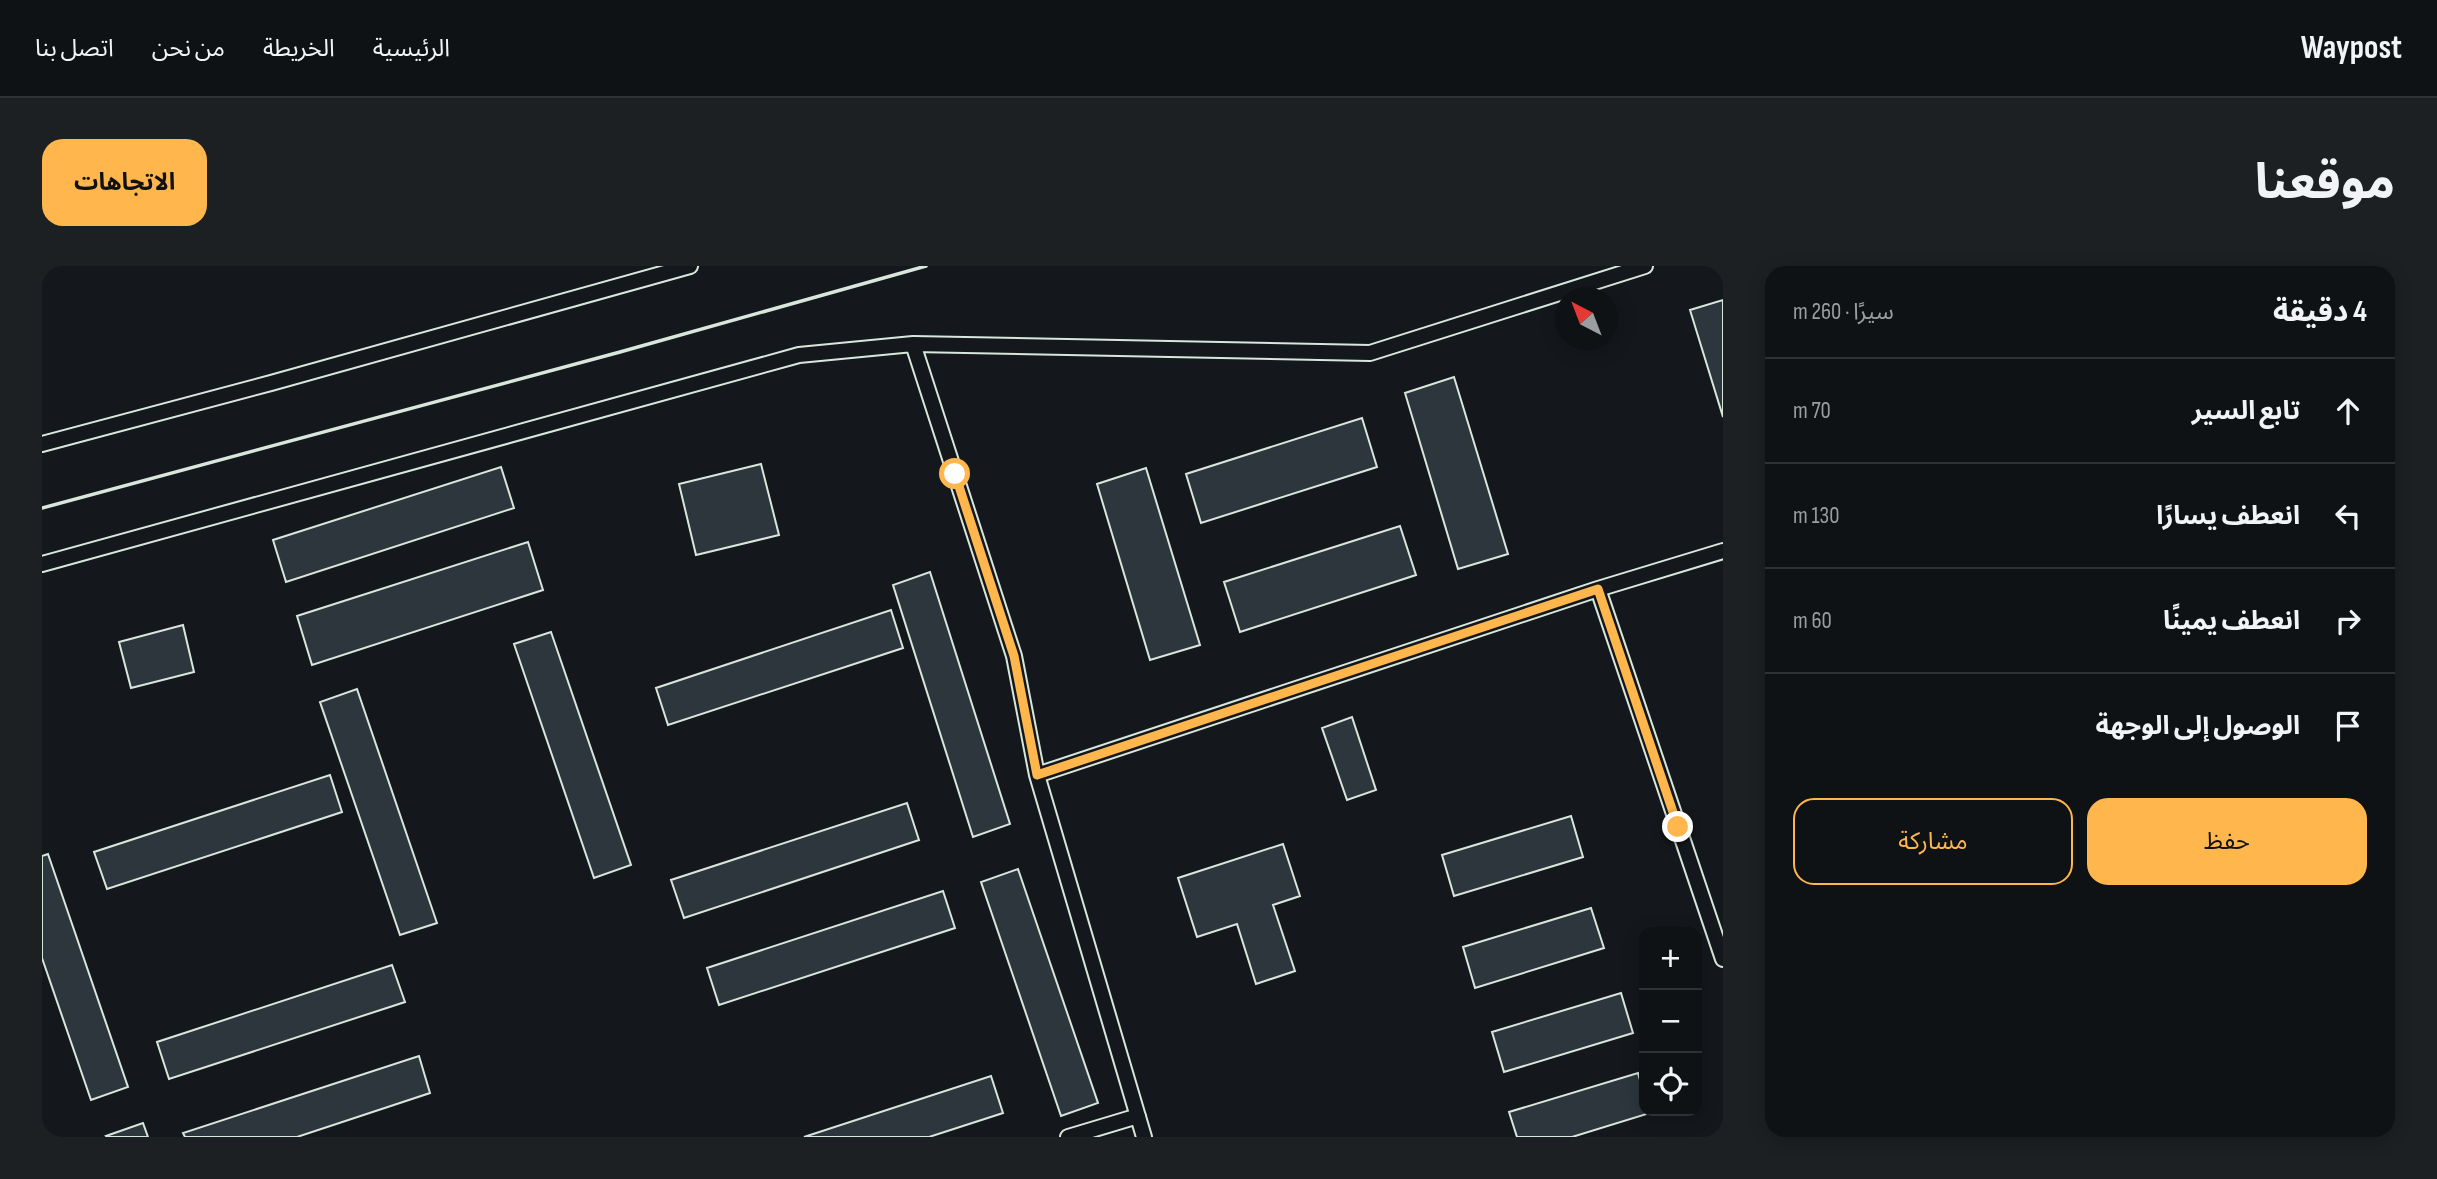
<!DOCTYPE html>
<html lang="ar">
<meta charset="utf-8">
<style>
body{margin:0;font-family:"Sofia Sans Condensed","Noto Sans Arabic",sans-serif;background:#1d2022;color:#f1f3f6;direction:rtl}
.controls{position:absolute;right:21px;bottom:21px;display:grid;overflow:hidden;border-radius:14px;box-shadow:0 4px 18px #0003}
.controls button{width:63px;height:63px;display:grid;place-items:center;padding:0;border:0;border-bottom:2px solid #2f3234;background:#0f1215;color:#f1f3f6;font:35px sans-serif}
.compass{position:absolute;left:1513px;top:21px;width:63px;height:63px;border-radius:50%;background:#0f1215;box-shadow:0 4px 18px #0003;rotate:318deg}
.stop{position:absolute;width:21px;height:21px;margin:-16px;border:5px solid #ffb74d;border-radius:50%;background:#fff}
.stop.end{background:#ffb74d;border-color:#fff;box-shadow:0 2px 7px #0008}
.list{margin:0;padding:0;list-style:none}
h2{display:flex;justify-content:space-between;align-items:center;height:91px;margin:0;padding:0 28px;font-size:30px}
h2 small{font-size:23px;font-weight:400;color:#9b9ea0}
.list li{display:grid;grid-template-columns:46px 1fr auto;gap:21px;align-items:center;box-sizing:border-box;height:105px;padding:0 28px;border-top:2px solid #2f3234}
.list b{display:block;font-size:26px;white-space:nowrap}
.list em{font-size:23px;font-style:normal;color:#9b9ea0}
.actions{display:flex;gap:14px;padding:21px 28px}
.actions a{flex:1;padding:16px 0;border:2px solid #ffb74d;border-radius:21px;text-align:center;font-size:24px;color:#ffb74d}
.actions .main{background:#ffb74d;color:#111}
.icon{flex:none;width:38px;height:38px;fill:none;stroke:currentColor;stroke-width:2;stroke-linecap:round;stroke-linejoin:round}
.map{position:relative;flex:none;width:1681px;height:871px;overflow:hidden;direction:ltr;border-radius:21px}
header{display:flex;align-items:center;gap:42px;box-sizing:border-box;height:98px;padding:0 35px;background:#0f1215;border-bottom:2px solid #2f3234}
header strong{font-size:33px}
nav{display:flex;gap:38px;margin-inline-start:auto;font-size:24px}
.intro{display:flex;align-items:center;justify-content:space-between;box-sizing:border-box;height:168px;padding:0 42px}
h1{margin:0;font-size:49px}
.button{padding:18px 32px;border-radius:21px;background:#ffb74d;color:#111;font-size:24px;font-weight:700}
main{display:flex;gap:42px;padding:0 42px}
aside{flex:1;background:#0f1215;border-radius:21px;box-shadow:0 4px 18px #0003}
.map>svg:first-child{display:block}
.building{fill:#2c363c;stroke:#d8e6dc;stroke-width:2}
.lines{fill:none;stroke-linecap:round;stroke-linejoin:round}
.service-casing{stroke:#d8e6dc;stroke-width:18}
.service{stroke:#14181c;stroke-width:14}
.wall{stroke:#d8e6dc;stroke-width:3.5}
.route{stroke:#ffb74d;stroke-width:9}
</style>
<header>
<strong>Waypost</strong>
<nav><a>الرئيسية</a><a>الخريطة</a><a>من نحن</a><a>اتصل بنا</a></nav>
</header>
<div class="intro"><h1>موقعنا</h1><a class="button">الاتجاهات</a></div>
<main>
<aside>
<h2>4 دقيقة<small>سيرًا · 260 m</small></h2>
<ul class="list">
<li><svg class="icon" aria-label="ahead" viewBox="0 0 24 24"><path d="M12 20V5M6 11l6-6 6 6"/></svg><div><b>تابع السير</b></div><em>70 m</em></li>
<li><svg class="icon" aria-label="left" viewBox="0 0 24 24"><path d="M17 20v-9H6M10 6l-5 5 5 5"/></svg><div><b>انعطف يسارًا</b></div><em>130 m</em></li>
<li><svg class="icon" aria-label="right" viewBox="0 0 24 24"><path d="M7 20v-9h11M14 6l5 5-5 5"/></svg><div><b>انعطف يمينًا</b></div><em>60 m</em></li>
<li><svg class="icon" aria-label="arrive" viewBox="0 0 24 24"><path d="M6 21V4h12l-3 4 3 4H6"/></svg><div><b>الوصول إلى الوجهة</b></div></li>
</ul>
<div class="actions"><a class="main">حفظ</a><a>مشاركة</a></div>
</aside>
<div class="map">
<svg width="1681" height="871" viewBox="0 0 1681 871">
<rect width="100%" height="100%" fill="#14181c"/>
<path class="building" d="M1681 34V151L1648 44Z
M1412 111 1466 288 1416 303 1363 127Z
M1320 152 1335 201 1159 257 1144 208Z
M719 198 737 269 654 289 637 218Z
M459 201 472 242 244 316 231 274Z
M1104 202 1158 379 1108 394 1055 218Z
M1358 260 1374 309 1198 366 1182 316Z
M486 276 501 324 270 399 255 350Z
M888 306 968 558 931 571 851 319Z
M849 344 861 382 626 459 614 422Z
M141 359 152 406 89 422 77 376Z
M509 366 589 599 552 612 472 378Z
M315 423 395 657 358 669 278 436Z
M1310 451 1334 524 1305 534 1280 462Z
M288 509 300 546 65 623 52 586Z
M865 537 877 574 642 652 629 614Z
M1529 550 1541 591 1412 630 1400 589Z
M1241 578 1258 630 1231 639 1253 705 1214 718 1195 658 1155 671 1136 612Z
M6 588 86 821 49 834 0 692V590Z
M976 603 1056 837 1019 850 939 616Z
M901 625 913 662 677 739 665 702Z
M1549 642 1562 682 1433 722 1421 681Z
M350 699 363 736 127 813 115 776Z
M1579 727 1591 767 1462 806 1450 766Z
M377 790 388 827 255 871H143L141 867Z
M1596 807 1602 828V845H1607L1608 847 1530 871H1475L1467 846Z
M949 810 961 847 887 871H762Z
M101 857 106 871H65L64 870Z"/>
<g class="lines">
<g class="service-casing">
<path id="service" d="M871 78 972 390 995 509 1102 871
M0 178 229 117 648 0
M1681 285 1556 323 1681 693
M0 298 757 89 871 78 1328 87 1603 0
M995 509 1556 323
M1026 871 1096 850"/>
</g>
<use href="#service" class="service"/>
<path class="wall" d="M0 242 578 86 884 0"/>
</g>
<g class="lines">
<path class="route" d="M913 208 972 390 995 509 1556 323 1636 561"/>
</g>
</svg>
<div class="controls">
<button>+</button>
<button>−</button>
<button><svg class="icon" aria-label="locate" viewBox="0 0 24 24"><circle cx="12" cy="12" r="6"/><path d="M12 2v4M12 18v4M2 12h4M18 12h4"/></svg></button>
</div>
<svg class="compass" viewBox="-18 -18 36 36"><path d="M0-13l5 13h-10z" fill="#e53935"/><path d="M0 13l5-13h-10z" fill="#9b9ea0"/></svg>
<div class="stop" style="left:913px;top:208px"></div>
<div class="stop end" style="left:1636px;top:561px"></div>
</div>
</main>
